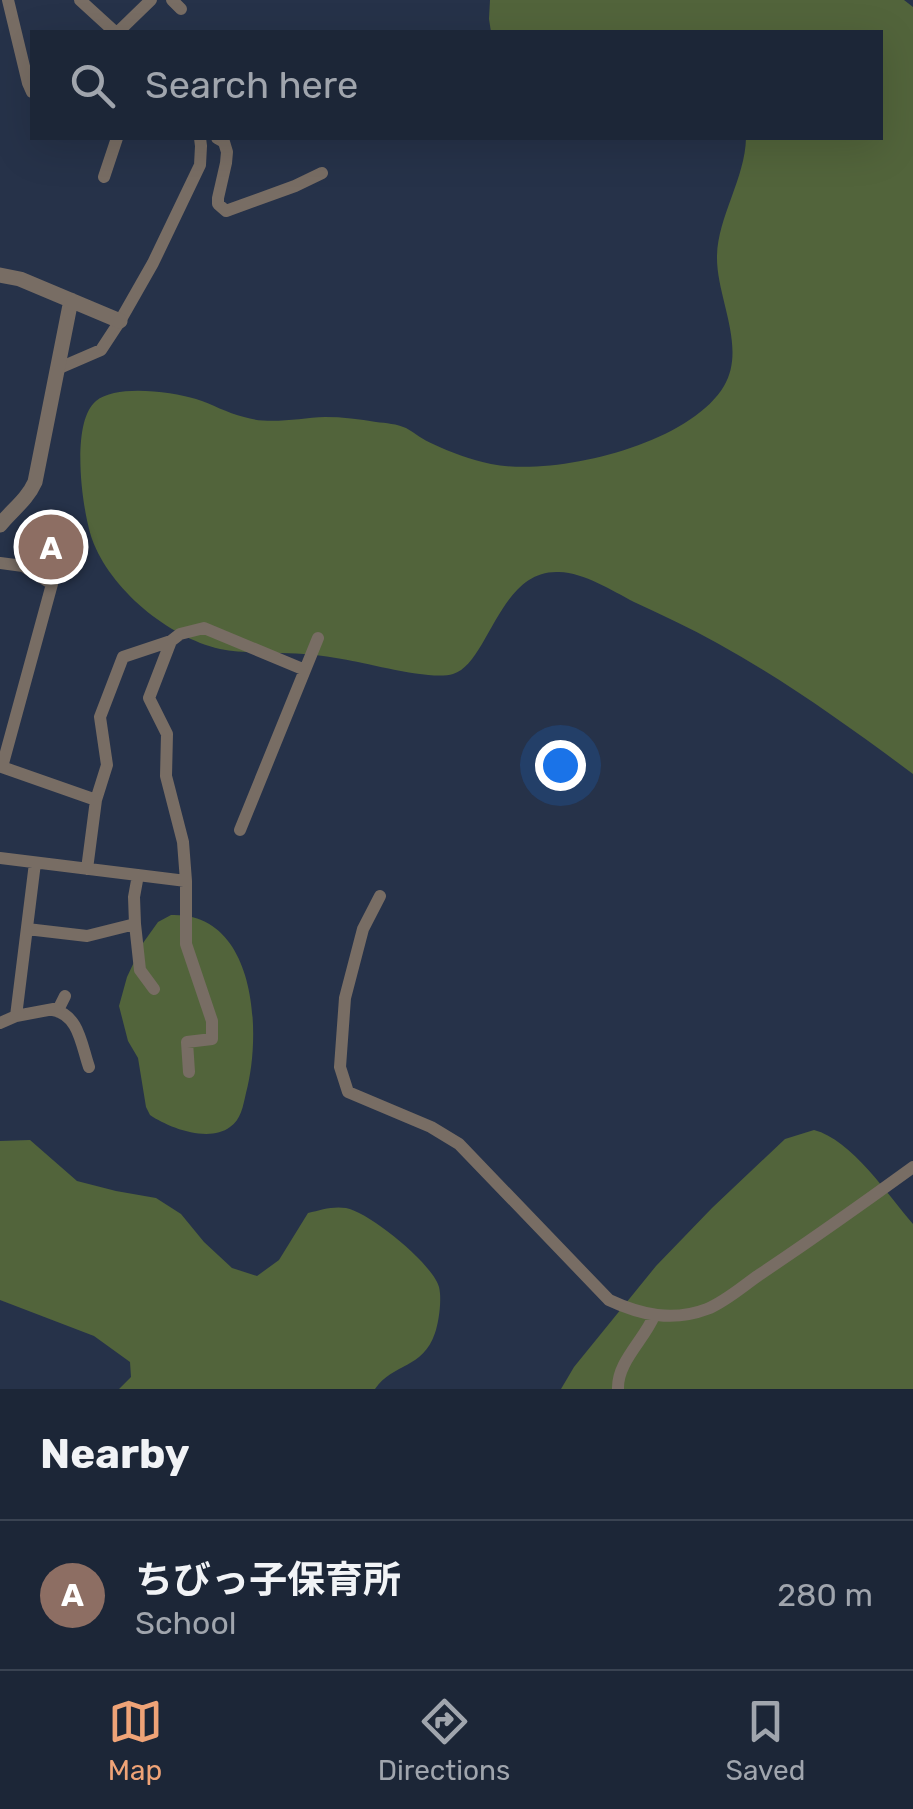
<!DOCTYPE html>
<meta charset="utf-8">
<style>
body{margin:0;font-family:Rubik,"Noto Sans JP",sans-serif;background:#252e3f;color:#f1f3f6}
.you{position:absolute;left:560px;top:765px;width:35px;height:35px;margin:-25px;border:8px solid #fff;border-radius:50%;background:#1a73e8;box-shadow:0 0 0 15px #1a73e833}
.badge{display:grid;place-items:center;width:65px;height:65px;border-radius:50%;background:#efa377;color:#fff;font-size:32px;font-weight:700}
.pin{position:absolute;translate:-50% -50%;border:5px solid #fff;box-shadow:0 2px 10px #0006}
.list{margin:0;padding:0;list-style:none}
h2{display:flex;justify-content:space-between;align-items:center;height:130px;margin:0;padding:0 40px;font-size:42px}
h2 small{font-size:32px;font-weight:400;color:#a0a5ad}
.list li{display:grid;grid-template-columns:65px 1fr auto;gap:30px;align-items:center;box-sizing:border-box;height:150px;padding:0 40px;border-top:2px solid #3a4352}
.list b{display:block;font-size:38px;white-space:nowrap}
.list p{margin:0;font-size:32px;white-space:nowrap;color:#a0a5ad}
.list em{font-size:32px;font-style:normal;color:#a0a5ad}
.icon{flex:none;width:55px;height:55px;fill:none;stroke:currentColor;stroke-width:2;stroke-linecap:round;stroke-linejoin:round}
.map{position:relative;flex:none;width:913px;height:1389px;overflow:hidden}
.search{position:absolute;background:#1c2637;box-shadow:0 10px 40px #0002;left:30px;right:30px;top:30px;height:110px;display:flex;align-items:center;gap:25px;box-sizing:border-box;padding:0 35px;border-radius:0px;color:#a0a5ad;font-size:38px}
.sheet{height:280px;background:#1c2637}
nav{display:flex;justify-content:space-around;align-items:center;box-sizing:border-box;height:140px;border-top:2px solid #3a4352;background:#1c2637;font-size:28px;color:#a0a5ad}
nav a{display:grid;justify-items:center;gap:5px}
nav .on{color:#efa377}
.map>svg:first-child{display:block}
.green{fill:#52643b}
.lines{fill:none;stroke-linecap:round;stroke-linejoin:round}
.minor{stroke:#786d64;stroke-width:12}
.tertiary{stroke:#786d64;stroke-width:15}
</style>
<div class="map">
<svg width="913" height="1389" viewBox="0 0 913 1389">
<rect width="100%" height="100%" fill="#263249"/>
<path class="green" d="M490 0H904L913 7V774C850 727 786 681 717 643 690 628 662 615 634 602 611 590 585 573 559 572 499 569 489 663 453 674 431 681 368 663 342 659 322 655 301 653 281 653 261 652 239 653 220 649 168 637 110 589 92 539 82 510 70 422 96 401 117 384 171 392 196 399 212 404 227 413 244 417 269 425 299 418 325 417 342 417 360 419 376 422 386 423 397 424 406 428 415 433 423 440 433 444 450 452 471 460 491 464 554 477 689 445 724 386 747 347 716 297 717 256 718 216 745 179 746 138H880V32H491L489 19Z
M171 915C257 912 262 1034 246 1093 243 1106 241 1120 230 1127 209 1143 169 1128 150 1115L146 1107 138 1058 128 1041 119 1006 127 977 143 943 158 922Z
M814 1130C852 1140 887 1194 913 1224V1389H561L574 1367 656 1266 712 1208 785 1139Z
M30 1140 77 1181 116 1191 156 1198 181 1214 204 1242 232 1268 257 1276 279 1260 308 1213C321 1210 332 1206 346 1208 369 1212 433 1264 439 1287 442 1299 439 1321 435 1333 423 1369 393 1363 375 1389H119L131 1377 130 1362 94 1336 0 1300V1141Z"/>
<g class="lines">
<path class="minor" d="M8 0 28 83 32 92
M80 0 115 32
M172 0 181 9
M118 32 151 0
M217 138 224 142 227 152 226 163 218 198V204L226 211 295 186 322 173
M104 177 117 138
M57 369 101 350 120 321 153 263 200 165 201 146 200 138
M0 563 23 566 52 584 2 767 96 800 87 869
M171 641 149 698 167 734 166 776 183 842 186 881V944L212 1021V1039L187 1042 189 1072
M96 800 107 765 100 717 123 657 171 641 180 634 204 628 305 670 318 638
M240 830 305 670
M0 858 186 881
M380 896 363 929 345 998 340 1067 348 1092 431 1127 459 1144 609 1300C641 1315 673 1322 707 1309 725 1302 743 1286 759 1275 811 1240 862 1204 913 1167
M135 924 140 970 154 989
M27 929 87 936 135 924 134 897 138 875
M53 1010C79 1015 81 1044 89 1067
M16 1016 59 1008 65 996
M0 1023 16 1016 35 863
M618 1389C617 1362 644 1340 654 1316"/>
<path class="tertiary" d="M0 275 20 279 120 321
M0 525C12 510 27 500 35 482L71 300"/>
</g>
</svg>
<div class="you"></div>
<div class="pin badge" style="left:51px;top:547px;background:#8d6e63">A</div>
<div class="search"><svg class="icon" aria-label="search" viewBox="0 0 24 24"><circle cx="10" cy="10" r="6"/><path d="M15 15l6 6"/></svg>Search here</div>
</div>
<section class="sheet">
<h2>Nearby<small></small></h2>
<ul class="list">
<li><span class="badge" style="background:#8d6e63">A</span><div><b>ちびっ子保育所</b><p>School</p></div><em>280 m</em></li>
</ul>
</section>
<nav>
<a class="on"><svg class="icon" aria-label="map" viewBox="0 0 24 24"><path d="M3 6l6-2 6 2 6-2v14l-6 2-6-2-6 2zM9 4v14M15 6v14"/></svg>Map</a>
<a><svg class="icon" aria-label="directions" viewBox="0 0 24 24"><path d="M12 3l9 9-9 9-9-9zM9 14v-3h6M13 9l2 2-2 2"/></svg>Directions</a>
<a><svg class="icon" aria-label="saved" viewBox="0 0 24 24"><path d="M7 4h10v16l-5-4-5 4z"/></svg>Saved</a>
</nav>
